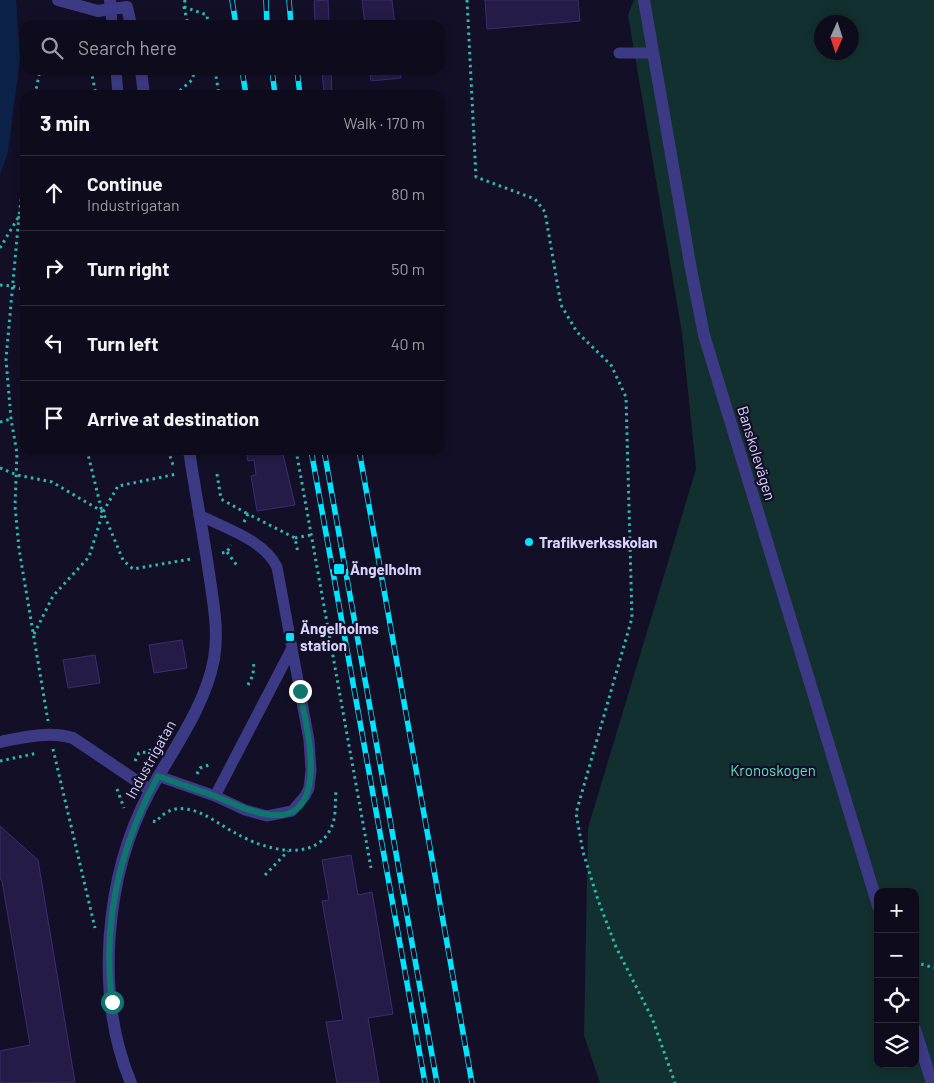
<!DOCTYPE html>
<meta charset="utf-8">
<style>
body{margin:0;font-family:Barlow,sans-serif;background:#1c1929;color:#f1f3f6}
.controls{position:absolute;right:15px;bottom:15px;display:grid;overflow:hidden;border-radius:10px;box-shadow:0 2px 8px #0003}
.controls button{width:45px;height:45px;display:grid;place-items:center;padding:0;border:0;border-bottom:1px solid #2e2b3b;background:#0e0b1c;color:#f1f3f6;font:25px sans-serif}
.compass{position:absolute;left:814px;top:15px;width:45px;height:45px;border-radius:50%;background:#0e0b1c;box-shadow:0 2px 8px #0003;rotate:183deg}
.stop{position:absolute;width:15px;height:15px;margin:-11px;border:4px solid #0f766e;border-radius:50%;background:#fff}
.stop.end{background:#0f766e;border-color:#fff;box-shadow:0 1px 5px #0008}
.list{margin:0;padding:0;list-style:none}
h2{display:flex;justify-content:space-between;align-items:center;height:65px;margin:0;padding:0 20px;font-size:21px}
h2 small{font-size:16px;font-weight:400;color:#9b9ba3}
.list li{display:grid;grid-template-columns:32px 1fr auto;gap:15px;align-items:center;box-sizing:border-box;height:75px;padding:0 20px;border-top:1px solid #2e2b3b}
.list b{display:block;font-size:19px;white-space:nowrap}
.list p{margin:0;font-size:16px;white-space:nowrap;color:#9b9ba3}
.list em{font-size:16px;font-style:normal;color:#9b9ba3}
.icon{flex:none;width:28px;height:28px;fill:none;stroke:currentColor;stroke-width:2;stroke-linecap:round;stroke-linejoin:round}
.map{position:relative;flex:none;width:934px;height:1083px;overflow:hidden}
.search{position:absolute;background:#0e0b1c;box-shadow:0 2px 8px #0003;left:20px;top:20px;width:425px;height:55px;display:flex;align-items:center;gap:12px;box-sizing:border-box;padding:0 18px;border-radius:15px;color:#9b9ba3;font-size:19px}
.panel{position:absolute;background:#0e0b1c;box-shadow:0 2px 8px #0003;left:20px;top:90px;width:425px;height:365px;border-radius:15px}
.map>svg:first-child{display:block}
.green{fill:#12302f;fill-rule:evenodd}
.water{fill:#0c2248}
.building{fill:#241b47;stroke:#3b2d73}
.lines{fill:none;stroke-linecap:round;stroke-linejoin:round}
.path{stroke:#2fb8b0;stroke-width:3;stroke-dasharray:2.5 4;stroke-linecap:butt}
.service{stroke:#3d3a85;stroke-width:11}
.minor{stroke:#3d3a85;stroke-width:12}
.tertiary{stroke:#3d3a85;stroke-width:12}
.rail-casing{stroke:#00e5ff;stroke-width:5.5}
.rail{stroke:#130f26;stroke-width:4;stroke-dasharray:11;stroke-linecap:butt}
.route{stroke:#0f766e;stroke-width:6}
.poi-dot{fill:#00e5ff;stroke:#130f26;stroke-width:2}
.labels{text-anchor:middle;dominant-baseline:central;stroke-width:4.5;stroke-linejoin:round;paint-order:stroke}
.street-label{font-size:15px;fill:#d9d4ff;stroke:#130f26}
.poi-label{font-size:15px;font-weight:bold;fill:#d9d4ff;stroke:#130f26;text-anchor:start}
.park-label{font-size:15px;fill:#5fe0c0;stroke:#130f26}
</style>
<div class="map">
<svg width="934" height="1083" viewBox="0 0 934 1083">
<rect width="100%" height="100%" fill="#130f26"/>
<path class="green" d="M634 0H934V1083H600L584 1035 588 828 696 469 682 333 628 15ZM822 22H852V52H822ZM878 892H915V1064H878Z"/>
<path class="water" d="M0 0H16L20 59 8 152 0 175Z"/>
<path class="building" d="M328 0 329 21 315 22 314 1Z
M362 0H392L395 25H365Z
M485 0H578L580 21 487 29Z
M322 70H331L332 95H324Z
M369 70H400L401 78 371 81Z
M246 450H282L295 505 257 511 251 476 256 475 254 460 248 461Z
M182 640 187 668 154 673 149 645Z
M95 655 100 683 68 688 63 660Z
M0 826 38 860 75 1082 0 1083V1051L30 1045 2 881 0 879Z
M351 855 358 895 372 892 393 1014 368 1018 379 1083H337L326 1022 343 1020 322 901 329 900 322 860Z"/>
<g class="lines">
<path class="path" d="M185 0 184 7 188 25
M467 0 476 177 535 199 545 212 561 305 577 332 611 365 626 397 632 618 576 813 583 852 598 900 616 947 652 1018 675 1083
M184 7 207 15 208 25
M49 25V23L52 25
M91 70 96 95
M215 70 219 95
M35 95 40 70
M175 95 192 80 195 70
M19 216 6 359 11 419 17 453 15 506 19 549 48 721
M0 248 19 216 25 170
M0 285 12 286 25 290
M0 422 11 419
M87 450 102 512
M168 450 174 468
M296 450 371 868
M0 468 17 475 52 482 103 512 123 560 133 569 191 559
M217 474 221 499 248 514
M244 522 248 514 295 538 298 553
M295 538 311 535
M227 552 238 567
M222 553 227 552 231 545
M34 634 53 596 89 557 103 512 118 486 177 474
M248 685 253 675 254 661
M53 749 95 928
M0 761 38 753
M135 761 139 753 147 752 157 746
M197 774 200 768 209 765
M117 789 124 808
M153 821 156 822C164 812 173 807 186 809 204 811 221 826 237 834 265 850 319 865 333 823 336 814 335 802 336 792
M265 875 288 851
M915 962 934 968"/>
<path class="service" d="M111 9 112 25
M619 53H653
M116 70 118 95
M158 776 215 796 245 810 267 816 292 811 305 796 309 788 311 770 309 740 277 567C264 540 225 528 199 515
M215 796 292 648"/>
<path class="minor" d="M58 0 98 11 111 9
M644 0 691 269 704 335 878 906
M0 742C25 737 49 731 73 738L150 790
M915 1029 932 1083"/>
<path class="tertiary" d="M110 0 111 9 127 7 131 25
M141 70 144 95
M131 1083C94 995 105 875 150 791 173 749 205 707 214 659 219 631 213 601 209 573 203 532 195 491 189 450"/>
<g class="rail-casing">
<path id="rail" d="M232 0 236 25
M266 0 267 25
M289 0 291 25
M242 70 246 95
M272 70 275 95
M297 70 300 95
M311 450 425 1083
M324 450 437 1083
M359 450 472 1083"/>
</g>
<use href="#rail" class="rail"/>
</g>
<g class="lines">
<path class="route" d="M112 1002C102 922 120 846 158 776 176 783 195 789 212 795 241 806 298 839 309 786 315 756 305 721 300 691"/>
</g>
<g class="poi-dot">
<circle cx="529" cy="542" r="5"/>
<rect x="333" y="563" width="12" height="12" rx="2.5"/>
<rect x="285" y="632" width="10" height="10" rx="2.5"/>
</g>
<g class="labels">
<g class="street-label">
<text transform="translate(757 453) rotate(73)">Banskolevägen</text>
<text transform="translate(150 759) rotate(-61)">Industrigatan</text>
</g>
<g class="poi-label">
<text x="539" y="542">Trafikverksskolan</text>
<text x="350" y="569">Ängelholm</text>
<text x="300" y="628">Ängelholms<tspan x="300" dy="17">station</tspan></text>
</g>
<g class="park-label">
<text x="773" y="770">Kronoskogen</text>
</g>
</g>
</svg>
<div class="controls">
<button>+</button>
<button>−</button>
<button><svg class="icon" aria-label="locate" viewBox="0 0 24 24"><circle cx="12" cy="12" r="6"/><path d="M12 2v4M12 18v4M2 12h4M18 12h4"/></svg></button>
<button><svg class="icon" aria-label="layers" viewBox="0 0 24 24"><path d="M12 4l9 5-9 5-9-5zM3 14l9 5 9-5"/></svg></button>
</div>
<svg class="compass" viewBox="-18 -18 36 36"><path d="M0-13l5 13h-10z" fill="#e53935"/><path d="M0 13l5-13h-10z" fill="#9b9ba3"/></svg>
<div class="stop" style="left:112px;top:1002px"></div>
<div class="stop end" style="left:300px;top:691px"></div>
<div class="search"><svg class="icon" aria-label="search" viewBox="0 0 24 24"><circle cx="10" cy="10" r="6"/><path d="M15 15l6 6"/></svg>Search here</div>
<section class="panel">
<h2>3 min<small>Walk · 170 m</small></h2>
<ul class="list">
<li><svg class="icon" aria-label="ahead" viewBox="0 0 24 24"><path d="M12 20V5M6 11l6-6 6 6"/></svg><div><b>Continue</b><p>Industrigatan</p></div><em>80 m</em></li>
<li><svg class="icon" aria-label="right" viewBox="0 0 24 24"><path d="M7 20v-9h11M14 6l5 5-5 5"/></svg><div><b>Turn right</b></div><em>50 m</em></li>
<li><svg class="icon" aria-label="left" viewBox="0 0 24 24"><path d="M17 20v-9H6M10 6l-5 5 5 5"/></svg><div><b>Turn left</b></div><em>40 m</em></li>
<li><svg class="icon" aria-label="arrive" viewBox="0 0 24 24"><path d="M6 21V4h12l-3 4 3 4H6"/></svg><div><b>Arrive at destination</b></div></li>
</ul>
</section>
</div>
